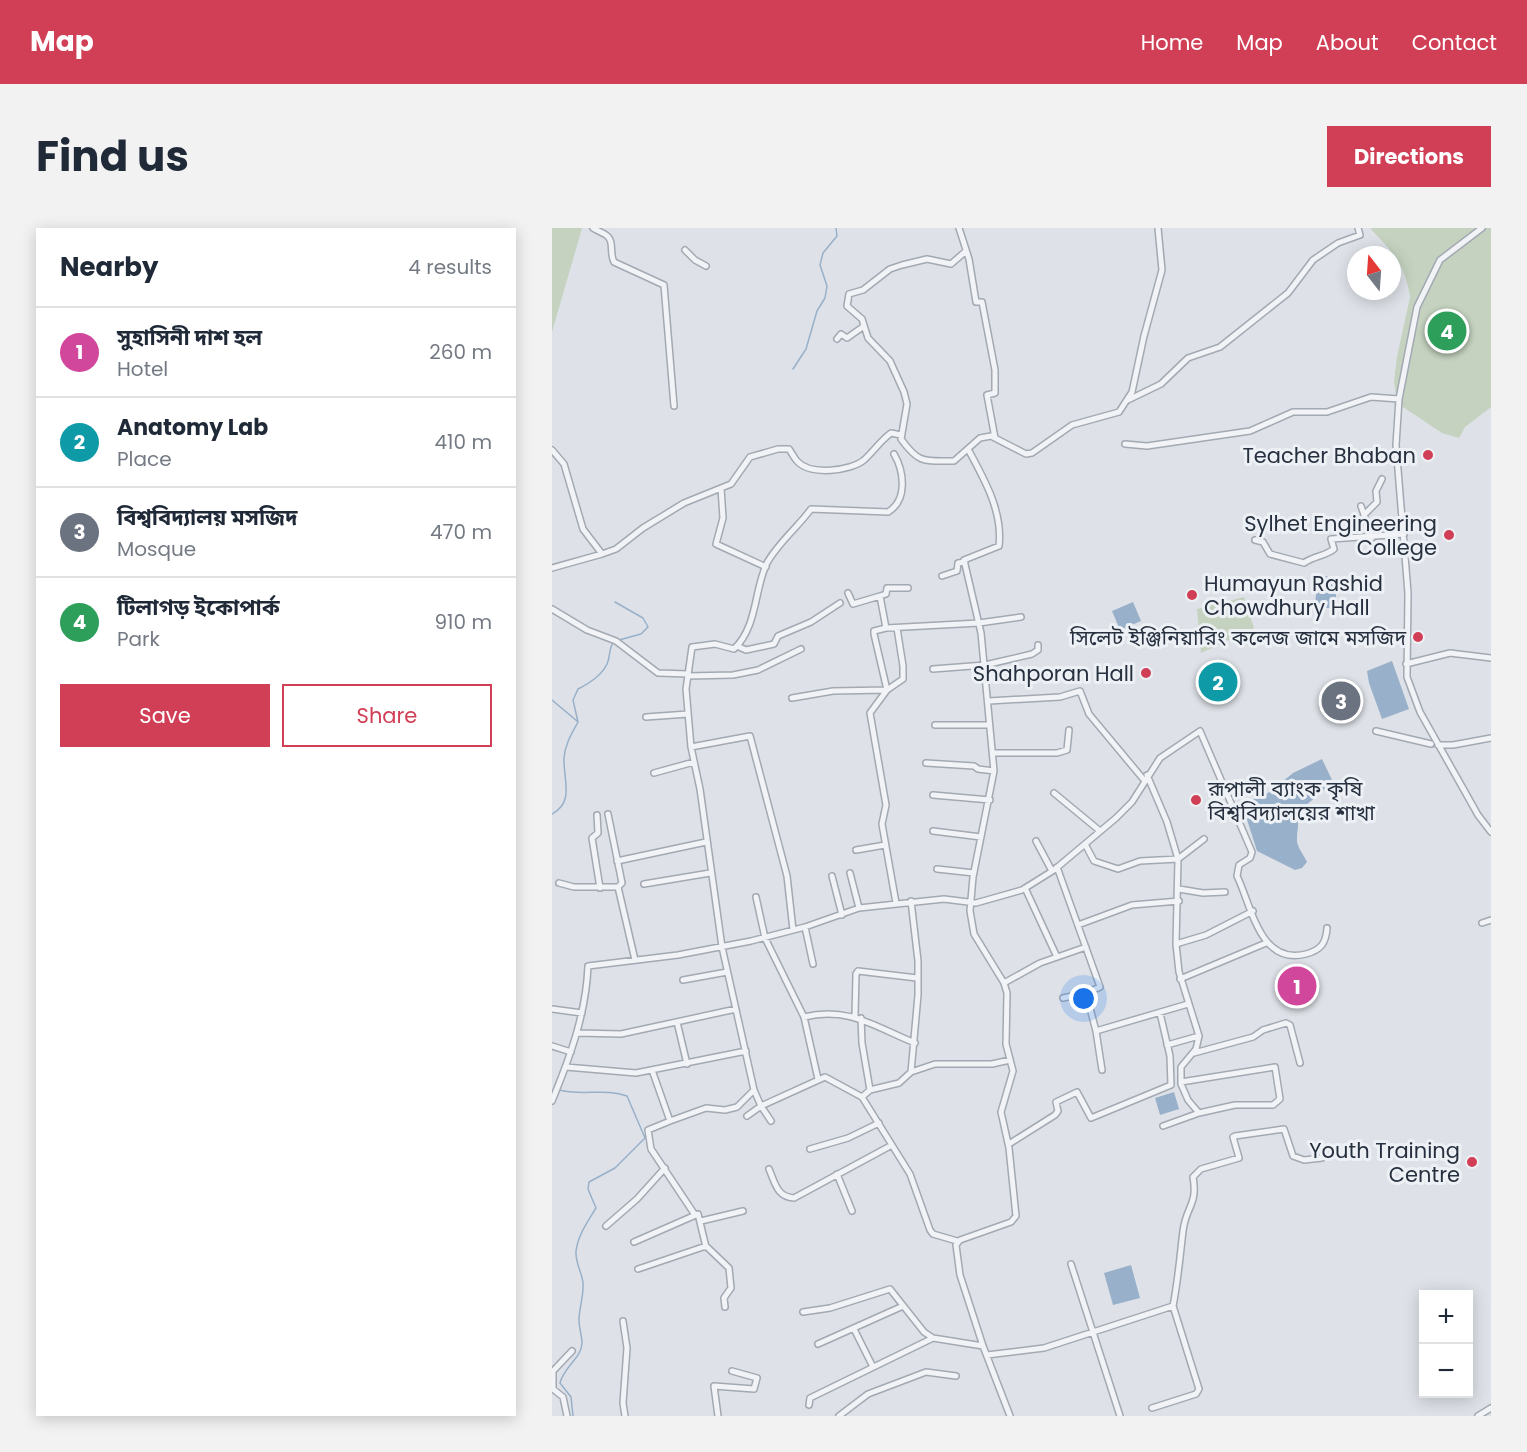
<!DOCTYPE html>
<meta charset="utf-8">
<style>
body{margin:0;font-family:Poppins,"Noto Sans Bengali",sans-serif;background:#f2f2f3;color:#1f2937}
.controls{position:absolute;right:18px;bottom:18px;display:grid;overflow:hidden;border-radius:0px;box-shadow:0 3px 15px #0003}
.controls button{width:54px;height:54px;display:grid;place-items:center;padding:0;border:0;border-bottom:2px solid #e0e1e3;background:#fff;color:#1f2937;font:30px sans-serif}
.compass{position:absolute;left:795px;top:18px;width:54px;height:54px;border-radius:50%;background:#fff;box-shadow:0 3px 15px #0003;rotate:343deg}
.you{position:absolute;left:532px;top:771px;width:21px;height:21px;margin:-15px;border:4px solid #fff;border-radius:50%;background:#1a73e8;box-shadow:0 0 0 9px #1a73e833}
.badge{display:grid;place-items:center;width:39px;height:39px;border-radius:50%;background:#d13f56;color:#fff;font-size:20px;font-weight:700}
.pin{position:absolute;translate:-50% -50%;border:3px solid #fff;box-shadow:0 2px 6px #0006}
.list{margin:0;padding:0;list-style:none}
h2{display:flex;justify-content:space-between;align-items:center;height:78px;margin:0;padding:0 24px;font-size:26px}
h2 small{font-size:20px;font-weight:400;color:#747a83}
.list li{display:grid;grid-template-columns:39px 1fr auto;gap:18px;align-items:center;box-sizing:border-box;height:90px;padding:0 24px;border-top:2px solid #e0e1e3}
.list b{display:block;font-size:22px;white-space:nowrap}
.list p{margin:0;font-size:20px;white-space:nowrap;color:#747a83}
.list em{font-size:20px;font-style:normal;color:#747a83}
.actions{display:flex;gap:12px;padding:18px 24px}
.actions a{flex:1;padding:14px 0;border:2px solid #d13f56;border-radius:0px;text-align:center;font-size:21px;color:#d13f56}
.actions .main{background:#d13f56;color:#fff}
.map{position:relative;flex:none;width:939px;height:1188px;overflow:hidden;border-radius:0px}
header{display:flex;align-items:center;gap:36px;box-sizing:border-box;height:84px;padding:0 30px;background:#d13f56;color:#fff}
header strong{font-size:28px}
nav{display:flex;gap:33px;margin-inline-start:auto;font-size:21px}
.intro{display:flex;align-items:center;justify-content:space-between;box-sizing:border-box;height:144px;padding:0 36px}
h1{margin:0;font-size:42px}
.button{padding:15px 27px;border-radius:0px;background:#d13f56;color:#fff;font-size:21px;font-weight:700}
main{display:flex;gap:36px;padding:0 36px}
aside{flex:1;background:#fff;border-radius:0px;box-shadow:0 3px 15px #0003}
.map>svg:first-child{display:block}
.green{fill:#c4d2bf}
.water{fill:#98b0c9}
.lines{fill:none;stroke-linecap:round;stroke-linejoin:round}
.stream{stroke:#98b0c9;stroke-width:1.5}
.street-casing{stroke:#a3a9b2;stroke-width:8}
.street{stroke:#f1f3f6;stroke-width:5}
.poi-dot{fill:#d13f56;stroke:#edf1f5;stroke-width:2}
.labels{text-anchor:middle;dominant-baseline:central;stroke-width:6;stroke-linejoin:round;paint-order:stroke}
.poi-label{font-size:21px;fill:#27303f;stroke:#edf1f5;text-anchor:end}
</style>
<header>
<strong>Map</strong>
<nav><a>Home</a><a>Map</a><a>About</a><a>Contact</a></nav>
</header>
<div class="intro"><h1>Find us</h1><a class="button">Directions</a></div>
<main>
<aside>
<h2>Nearby<small>4 results</small></h2>
<ul class="list">
<li><span class="badge" style="background:#d1479c">1</span><div><b>সুহাসিনী দাশ হল</b><p>Hotel</p></div><em>260 m</em></li>
<li><span class="badge" style="background:#0f9aa8">2</span><div><b>Anatomy Lab</b><p>Place</p></div><em>410 m</em></li>
<li><span class="badge" style="background:#6b7280">3</span><div><b>বিশ্ববিদ্যালয় মসজিদ</b><p>Mosque</p></div><em>470 m</em></li>
<li><span class="badge" style="background:#2e9e5b">4</span><div><b>টিলাগড় ইকোপার্ক</b><p>Park</p></div><em>910 m</em></li>
</ul>
<div class="actions"><a class="main">Save</a><a>Share</a></div>
</aside>
<div class="map">
<svg width="939" height="1188" viewBox="0 0 939 1188">
<rect width="100%" height="100%" fill="#dee2e8"/>
<path class="green" d="M0 0H30L0 104Z
M818 0H939V179L913 199 907 210 890 205 845 175 842 153 845 129 858 69C853 35 840 24 818 0Z
M692 369 702 400 649 425 645 381Z"/>
<path class="water" d="M775 348 784 363V376L779 380H763L765 350Z
M581 374 589 393 568 402 560 383Z
M840 433 857 481 830 491 817 455 815 443Z
M770 531 781 554 744 586C748 599 745 599 745 611 744 618 752 627 755 634L750 640 743 642 705 623 690 576 718 564 741 545Z
M622 864 627 881 608 887 603 870Z
M579 1037 588 1070 561 1077 552 1045Z"/>
<g class="lines">
<path class="stream" d="M241 141 254 121 265 83 273 70 275 58 268 37 271 25 285 8 284 0
M63 374 91 390 96 399 89 406 67 412
M0 472 25 493
M0 586C23 574 11 551 12 530 13 516 20 505 26 494L21 472 26 461C36 456 50 447 55 436 59 428 56 421 62 413
M7 862C29 868 54 860 75 868L93 910 63 940 37 954 36 961 44 980C36 993 26 1007 24 1023 23 1035 30 1044 31 1055 32 1068 27 1080 27 1092 27 1100 30 1108 30 1115 30 1130 12 1138 8 1155L19 1169 21 1188"/>
<g class="street-casing">
<path id="street" d="M41 0C45 3 50 4 54 7 63 13 57 25 62 34L112 57 122 178
M407 0 417 31 424 74H430L443 142V165L435 167 443 210
M930 0 888 32 865 79 847 171 844 217 856 365 855 449 868 484 926 587 939 604
M133 22 143 32 154 38
M414 23 399 36 375 31 350 37 338 41 311 62 297 66 295 78 310 91 316 110 338 133 352 164 355 176 349 211C367 236 372 233 402 233L428 210 439 208 474 226 480 225 520 197 567 184 580 164 592 108 610 42 606 0
M285 111 289 106 295 110 312 98
M576 172 609 156 636 130 668 119 736 65 761 32 786 15 808 7 806 0
M573 216 595 218 698 203 741 184H775L819 169 847 171
M416 221C432 251 451 283 447 318L412 332 429 405 442 543 421 649 418 683 422 706 452 755 455 765 454 816 461 843 449 884 457 920 464 988 459 994 408 1012 404 1017 408 1047 431 1118
M0 222 12 236 31 301 50 326 0 340
M342 226C352 243 356 272 336 284L259 281C246 299 226 315 215 335 202 361 206 398 182 421L163 416 140 419 134 461 139 519 148 561 170 719 202 862 209 878 273 849 310 869 318 862 347 855 359 844 366 767V733L359 673
M169 260 171 290 164 316 214 339
M809 278 820 310
M812 287 825 274 824 263 830 251
M703 312 711 314 718 326 752 335C761 328 774 328 782 321L779 311 852 306
M50 326 64 321 91 300 132 275 179 256 198 229 226 221H237C240 225 242 230 245 233 258 248 299 243 312 232 322 223 328 213 339 205L349 207
M390 348 405 343 406 335 413 334
M296 365 301 376 328 368 334 400 427 395 469 389
M328 368 334 366 335 360H356
M0 381 35 402 64 413 106 445 136 446
M334 400 322 403V406L335 462
M185 418 194 422 222 416 226 408 259 394 288 375
M854 436 898 425 939 430
M381 441 433 437 480 426 486 422V417
M136 448 181 447 206 442 249 421
M240 470 281 463 335 462
M437 473 508 469 528 463 537 486 592 552
M94 489 136 486
M383 497H437
M824 503 879 516
M886 517H901L939 510
M139 519 198 508 235 648 241 702
M441 525H505L515 522 517 502
M374 535 422 538 426 541 442 543
M102 545 142 534
M502 565 548 603
M381 567 438 572
M56 586 70 655 66 659
M45 587 46 605 40 610 48 660
M381 603 429 609
M484 613 500 643
M533 616 542 633 566 641 588 633 626 631 615 594 595 547
M304 622 333 617
M65 633 154 614
M505 639 548 759 534 765
M385 641 422 645
M298 645 307 680
M280 648 290 687
M7 655 22 659H66L83 732
M92 656 158 645
M473 660 505 729
M627 661 651 665 673 664
M204 669 213 710 252 789 266 851
M344 675 330 596 334 577 318 485 335 462 351 451V438L345 400
M930 695 939 692
M526 697 580 677 627 673
M253 699 261 736
M624 716 654 707 701 683
M628 751 714 715
M131 752 175 744
M452 755 488 735 534 719
M511 770 534 765 544 803 636 776
M0 781 30 785
M303 788 304 746 306 743 365 750
M252 789C297 778 323 799 363 815
M309 790 310 815 318 862
M125 794 135 836
M544 803 550 842
M25 805 69 806 184 781
M615 817 647 808
M0 818 19 824
M642 825 701 809 711 802 734 795 738 797 748 835
M14 839 84 845 194 823
M100 842 118 893 96 902 99 921 143 987
M359 844 383 836H440L458 832
M629 854 723 839 728 871 721 877H683L647 885 636 872 629 856V839L644 821 647 808 627 744 624 716 626 631 652 611
M310 869 358 946 378 1002 381 1006 405 1013
M0 873C18 829 34 786 36 738L126 727 199 713 253 699 307 680 392 671 424 675 470 662 502 642 564 590 580 574 608 530 648 503 700 624 698 630 687 637 685 648C700 679 708 738 754 726 769 722 774 715 775 700
M195 888 209 878 219 893
M118 893 154 880 173 882 185 879 202 862
M611 898 647 885
M457 916 503 887 506 883 504 874 525 864 539 890 619 857 618 828 608 785
M258 921 296 910 327 895
M217 941C223 955 225 969 242 970L340 917
M285 946 300 983
M149 993 191 983
M54 998 85 971 113 940
M82 1014 146 986 154 1019
M519 1036 568 1188
M86 1041 154 1018 177 1040 179 1060 172 1070 173 1079
M621 1078C626 1053 628 1028 631 1003 634 978 646 977 641 949L649 941 687 930 681 909 683 908 732 901 741 928 752 932 770 930
M251 1084 278 1080 338 1061 372 1104 381 1110 431 1118 458 1188
M71 1093 75 1120 71 1175 73 1188
M302 1101 321 1139
M266 1116 351 1078
M435 1127 492 1120 621 1078 647 1161 644 1166 600 1180
M257 1177 258 1170 381 1110
M15 1188 11 1169 1 1161V1143L20 1123
M166 1188 162 1158 202 1161 205 1150 180 1143
M287 1188 316 1166 374 1144 404 1148
M926 1188 939 1180"/>
</g>
<use href="#street" class="street"/>
</g>
<g class="poi-dot">
<circle cx="876" cy="227" r="6"/>
<circle cx="897" cy="307" r="6"/>
<circle cx="640" cy="367" r="6"/>
<circle cx="866" cy="409" r="6"/>
<circle cx="594" cy="445" r="6"/>
<circle cx="644" cy="572" r="6"/>
<circle cx="920" cy="934" r="6"/>
</g>
<g class="labels">
<g class="poi-label">
<text x="864" y="227">Teacher Bhaban</text>
<text x="885" y="295">Sylhet Engineering<tspan x="885" dy="24">College</tspan></text>
<text x="652" y="355" text-anchor="start">Humayun Rashid<tspan x="652" dy="24">Chowdhury Hall</tspan></text>
<text x="854" y="409">সিলেট ইঞ্জিনিয়ারিং কলেজ জামে মসজিদ</text>
<text x="582" y="445">Shahporan Hall</text>
<text x="656" y="560" text-anchor="start">রূপালী ব্যাংক কৃষি<tspan x="656" dy="24">বিশ্ববিদ্যালয়ের শাখা</tspan></text>
<text x="908" y="922">Youth Training<tspan x="908" dy="24">Centre</tspan></text>
</g>
</g>
</svg>
<div class="controls">
<button>+</button>
<button>−</button>
</div>
<svg class="compass" viewBox="-18 -18 36 36"><path d="M0-13l5 13h-10z" fill="#e53935"/><path d="M0 13l5-13h-10z" fill="#747a83"/></svg>
<div class="you"></div>
<div class="pin badge" style="left:745px;top:758px;background:#d1479c">1</div>
<div class="pin badge" style="left:666px;top:454px;background:#0f9aa8">2</div>
<div class="pin badge" style="left:789px;top:473px;background:#6b7280">3</div>
<div class="pin badge" style="left:895px;top:103px;background:#2e9e5b">4</div>
</div>
</main>
